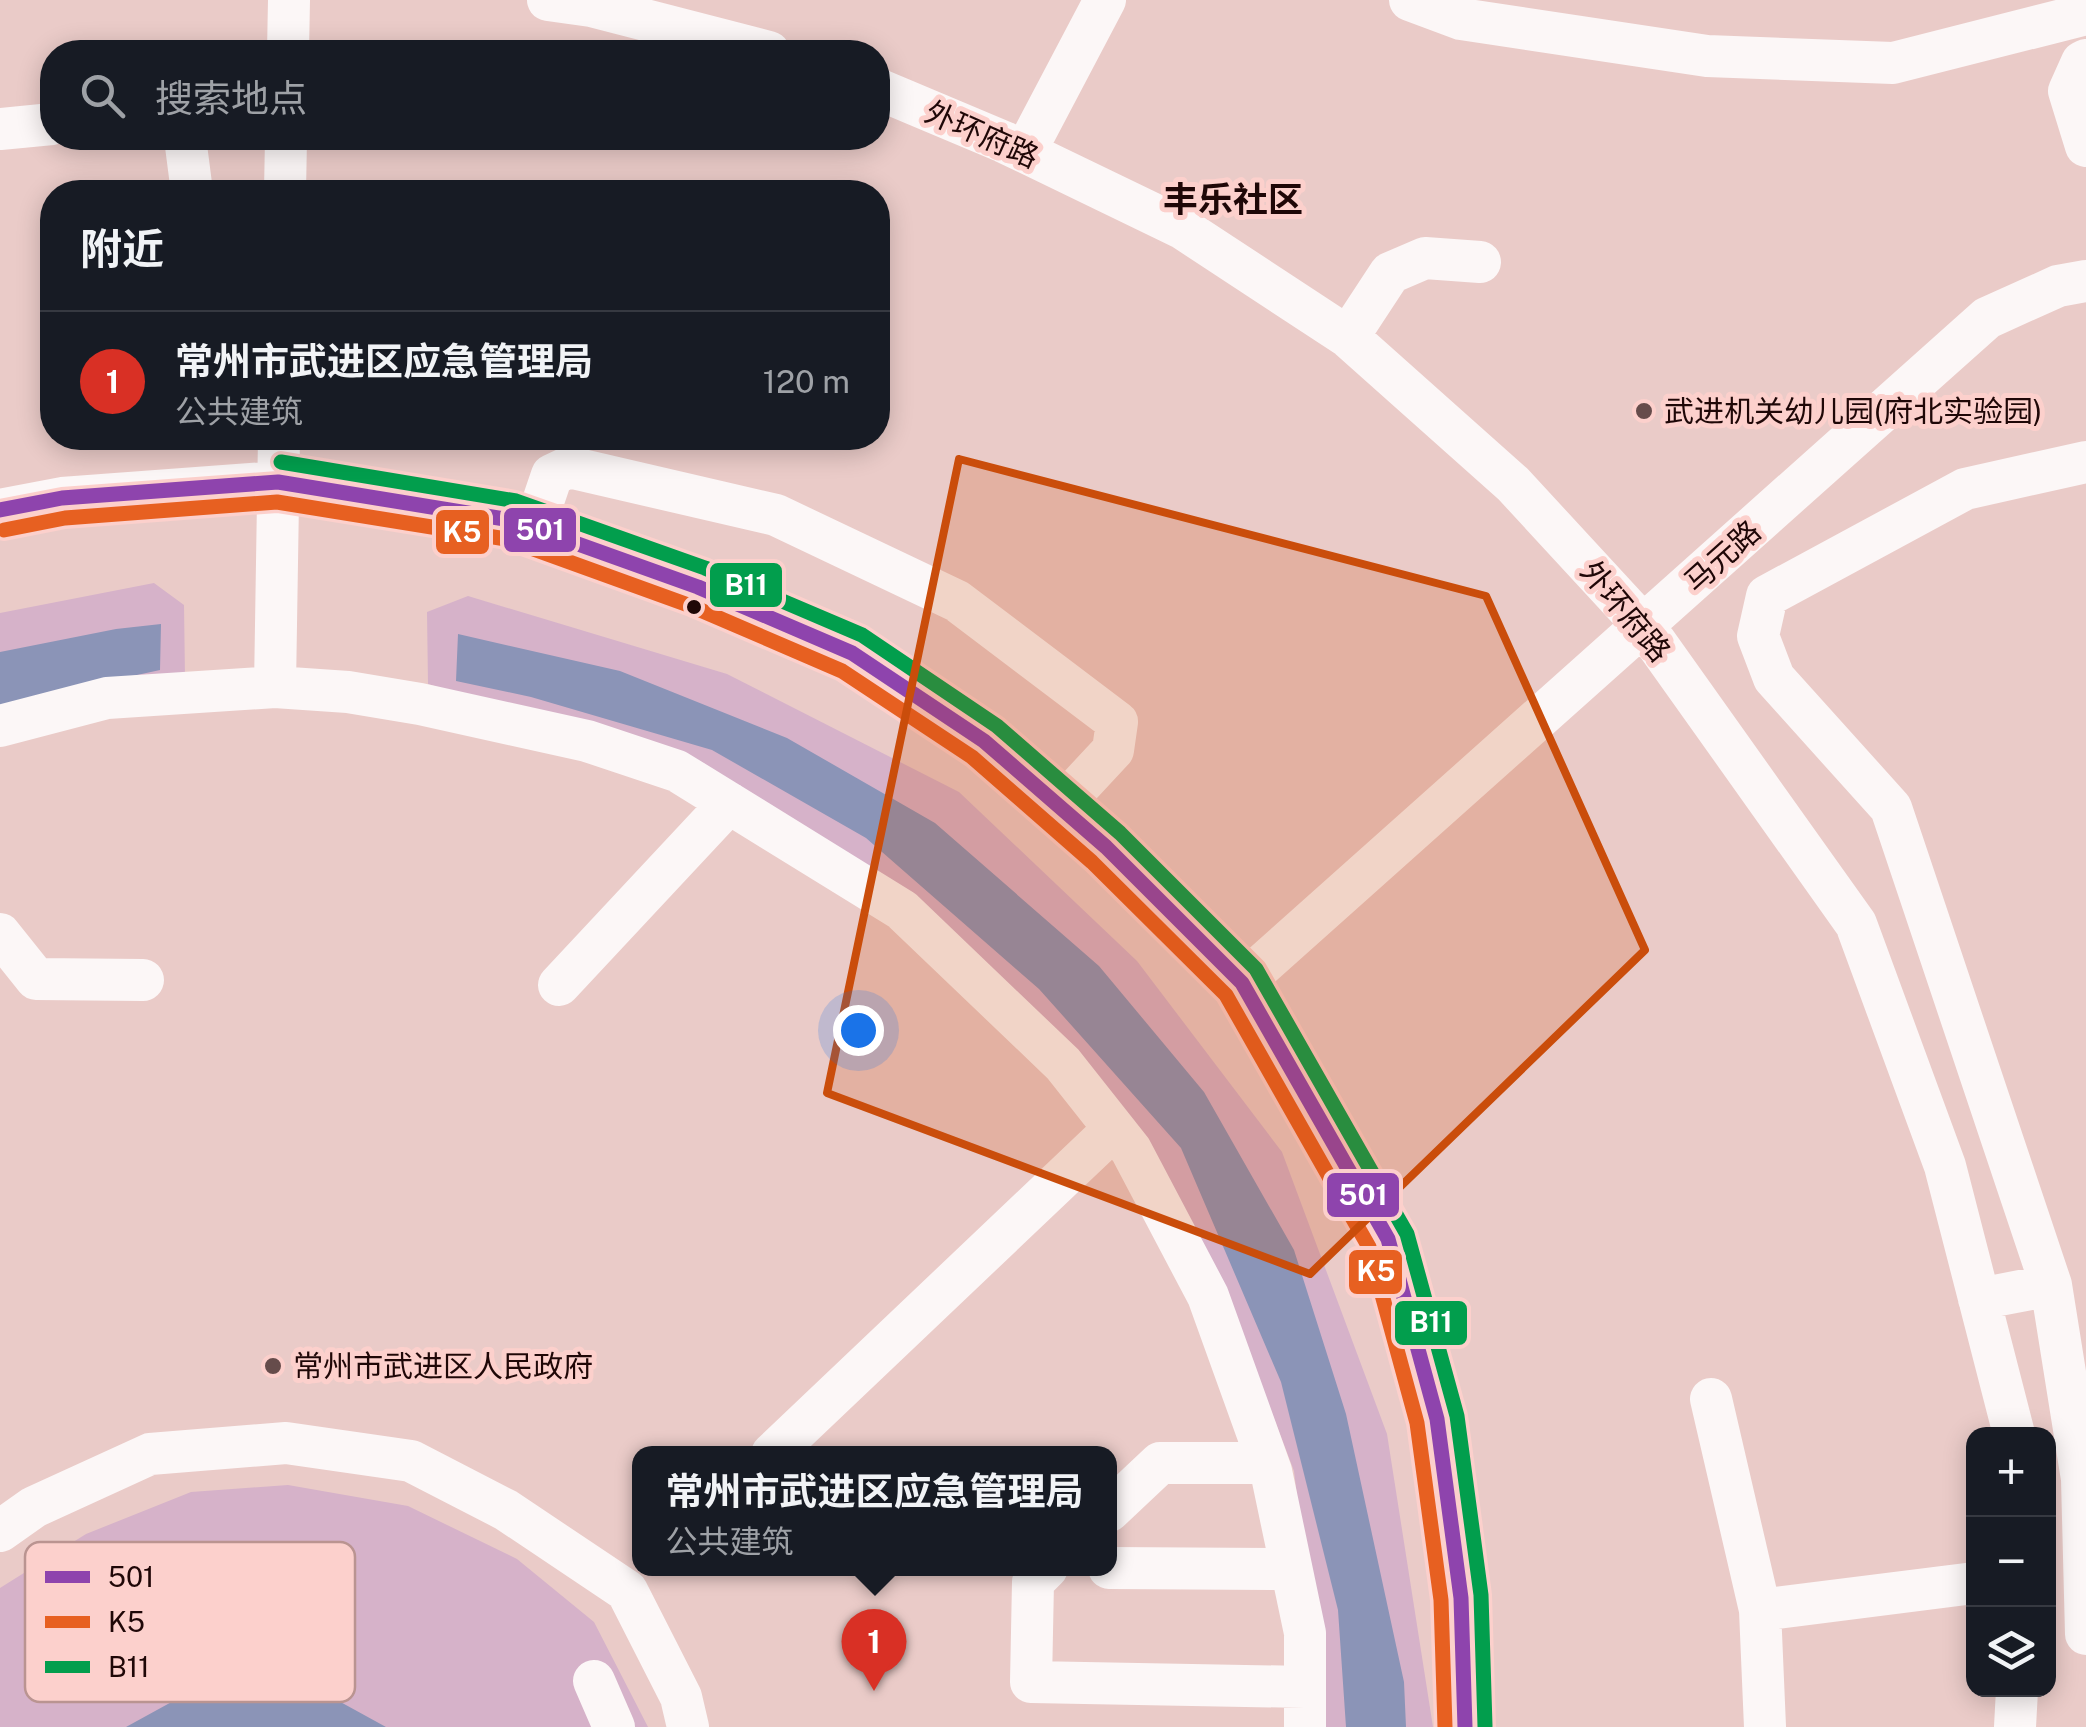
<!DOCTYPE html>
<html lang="zh">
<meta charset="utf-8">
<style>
body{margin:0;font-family:"Public Sans","Noto Sans SC",sans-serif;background:#20242c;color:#f1f3f6}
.controls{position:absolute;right:30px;bottom:30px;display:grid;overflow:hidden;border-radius:20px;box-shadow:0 5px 25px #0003}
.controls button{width:90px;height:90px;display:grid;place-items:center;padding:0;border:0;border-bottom:2px solid #363941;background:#171b24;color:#f1f3f6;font:50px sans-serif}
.you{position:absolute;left:858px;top:1030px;width:35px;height:35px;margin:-25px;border:8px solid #fff;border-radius:50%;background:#1a73e8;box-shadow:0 0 0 15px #1a73e833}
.badge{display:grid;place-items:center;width:65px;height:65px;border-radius:50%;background:#d93025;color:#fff;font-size:32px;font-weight:700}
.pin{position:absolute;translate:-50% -82px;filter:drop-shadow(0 2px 5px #0008)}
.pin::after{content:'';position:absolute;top:52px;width:35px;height:30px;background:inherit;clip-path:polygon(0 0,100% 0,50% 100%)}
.popup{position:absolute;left:632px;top:1446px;width:485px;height:130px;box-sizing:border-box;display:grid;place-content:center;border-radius:20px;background:#171b24;filter:drop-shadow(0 2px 8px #0005);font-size:32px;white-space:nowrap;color:#9ea1a6}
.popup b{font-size:38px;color:#f1f3f6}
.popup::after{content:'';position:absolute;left:50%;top:100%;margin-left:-20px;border:20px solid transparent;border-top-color:#171b24}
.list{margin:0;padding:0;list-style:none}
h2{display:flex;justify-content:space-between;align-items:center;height:130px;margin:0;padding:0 40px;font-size:42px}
h2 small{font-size:32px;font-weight:400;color:#9ea1a6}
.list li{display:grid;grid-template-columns:65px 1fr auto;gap:30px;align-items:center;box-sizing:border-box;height:140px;padding:0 40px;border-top:2px solid #363941}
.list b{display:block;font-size:38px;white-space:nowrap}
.list p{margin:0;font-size:32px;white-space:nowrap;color:#9ea1a6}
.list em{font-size:32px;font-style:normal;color:#9ea1a6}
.icon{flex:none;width:55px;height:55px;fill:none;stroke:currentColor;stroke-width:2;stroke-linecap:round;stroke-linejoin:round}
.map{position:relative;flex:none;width:2086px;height:1727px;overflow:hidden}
.search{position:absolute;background:#171b24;box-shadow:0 5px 25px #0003;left:40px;top:40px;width:850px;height:110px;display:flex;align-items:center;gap:25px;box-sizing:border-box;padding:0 35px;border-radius:40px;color:#9ea1a6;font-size:38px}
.panel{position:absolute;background:#171b24;box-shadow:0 5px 25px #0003;left:40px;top:180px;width:850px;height:270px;border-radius:40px}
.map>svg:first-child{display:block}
.green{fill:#d6b2c9}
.water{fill:#8b94b7}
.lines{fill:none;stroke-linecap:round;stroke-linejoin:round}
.minor{stroke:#fcf7f7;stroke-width:42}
.bus-1-casing{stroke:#fcd0cc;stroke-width:22}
.bus-2-casing{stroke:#fcd0cc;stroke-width:22}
.bus-3-casing{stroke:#fcd0cc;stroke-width:22}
.bus-1{stroke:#8e44ad;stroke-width:15}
.bus-2{stroke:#e76021;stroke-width:15}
.bus-3{stroke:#029e4d;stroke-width:15}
.marked{fill:#ca4d0b;fill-opacity:0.2;stroke:#ca4d0b;stroke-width:8;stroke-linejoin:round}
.poi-dot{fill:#664c4b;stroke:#fcd0cc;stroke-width:4}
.bus-dot{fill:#1f0707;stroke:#fcd0cc;stroke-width:4}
.labels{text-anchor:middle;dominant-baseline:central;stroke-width:10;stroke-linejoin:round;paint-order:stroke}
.street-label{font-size:30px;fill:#1f0707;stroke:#fcd0cc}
.poi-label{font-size:30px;fill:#1f0707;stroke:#fcd0cc;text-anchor:start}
.quarter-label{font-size:35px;font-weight:bold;fill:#1f0707;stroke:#fcd0cc}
.key{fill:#fcd0cc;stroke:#ba9491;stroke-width:2.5}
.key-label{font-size:28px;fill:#1f0707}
.line-badge{stroke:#fcd0cc;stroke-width:4}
.badge-label{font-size:28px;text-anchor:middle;font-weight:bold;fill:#fff}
</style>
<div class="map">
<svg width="2086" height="1727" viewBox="0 0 2086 1727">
<rect width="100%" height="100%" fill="#eacbc8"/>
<path class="green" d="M154 583 184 605 185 678 0 715V613Z
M468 596 727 674 959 792 1137 961 1282 1152 1387 1434 1433 1727H1325L1294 1471 1220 1276 911 896 674 758 428 684 427 612Z
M288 1485 408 1506 517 1559 594 1622 648 1727H0V1588L86 1534 191 1492Z"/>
<path class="water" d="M161 624 160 670 0 705V652L116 629Z
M458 634 620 671 787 738 935 823 1099 966 1204 1092 1294 1250 1346 1414 1404 1682 1406 1727H1346L1338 1610 1281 1382 1181 1148 1039 989 866 838 712 750 531 697 456 681Z
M259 1686 335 1699 386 1727H126L177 1699Z"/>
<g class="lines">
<path class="minor" d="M548 0 591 6 769 52
M1410 0 1461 19 1707 56 1893 63 2086 14
M288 52 289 0
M2086 60 2082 62 2069 91 2086 146
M878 89 1004 142 1182 228 1348 337 1513 484 1644 626 1856 924 1945 1166 2014 1434
M0 129 52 124
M185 138 192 192
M1025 152 1105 0
M285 192 286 138
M1348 337 1390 273 1425 258 1480 262
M2086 462 1965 489 1767 596 1758 636 1774 678 1891 808 2051 1285 2082 1479 2086 1634
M0 510 62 498 278 482 511 520 698 587 852 653 984 741 1106 847 1242 983 1388 1239 1437 1419 1461 1598 1465 1727
M534 528 552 475 569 467 776 515 957 601 1117 722 1113 750 1060 807
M275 687 279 438
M0 726 107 698 275 687 348 692 420 704 587 741 677 771 902 910 1063 1064 1131 1150 1208 1296 1271 1471 1305 1633V1727
M0 934 36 979 143 980
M1242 983 1987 318 2058 286 2086 281
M559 985 729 803
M1979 1299 2051 1285
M1711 1399 1760 1610 1765 1727
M772 1454 1114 1129
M1109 1511 1160 1463H1268
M0 1531 34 1507 150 1454 286 1443 411 1461 506 1510 627 1591 681 1697 688 1727
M1047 1568 1033 1582 1031 1682 1305 1687
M1109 1568 1291 1569
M1760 1610 1974 1583
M594 1681 614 1727
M2015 1727 2017 1690"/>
<g class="bus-1-casing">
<path id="bus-1" d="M0 510 62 498 278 482 511 520 698 587 852 653 984 741 1106 847 1242 983 1388 1239 1437 1419 1461 1598 1465 1727"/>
</g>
<g class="bus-2-casing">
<path id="bus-2" d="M4 530 65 518 277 502 506 539 691 606 842 671 972 757 1092 862 1226 995 1369 1247 1417 1423 1441 1600 1445 1727"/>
</g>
<g class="bus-3-casing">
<path id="bus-3" d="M281 462 516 501 705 568 862 635 997 726 1120 833 1256 969 1407 1234 1457 1416 1481 1595 1485 1726"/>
</g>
<use href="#bus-1" class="bus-1"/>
<use href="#bus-2" class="bus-2"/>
<use href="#bus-3" class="bus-3"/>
</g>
<path class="marked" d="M959 459 1486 596 1645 950 1310 1274 827 1093Z"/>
<g class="poi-dot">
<circle cx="1644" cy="411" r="10"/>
<circle cx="273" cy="1366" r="10"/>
</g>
<circle class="bus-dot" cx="694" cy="607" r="9"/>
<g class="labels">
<g class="street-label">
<text transform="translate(982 134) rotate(24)">外环府路</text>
<text transform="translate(1722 556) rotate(-42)">马元路</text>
<text transform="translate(1626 611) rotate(50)">外环府路</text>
</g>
<g class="poi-label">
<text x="1664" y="411">武进机关幼儿园(府北实验园)</text>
<text x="293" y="1366">常州市武进区人民政府</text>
</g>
<g class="quarter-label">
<text x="1233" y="199">丰乐社区</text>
</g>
</g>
<rect x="25" y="1542" width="330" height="160" rx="15" class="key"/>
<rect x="45" y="1571" width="45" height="12" fill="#8e44ad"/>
<rect x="45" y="1616" width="45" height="12" fill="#e76021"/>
<rect x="45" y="1661" width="45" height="12" fill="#029e4d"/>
<g class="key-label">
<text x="108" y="1587">501</text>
<text x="108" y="1632">K5</text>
<text x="108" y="1677">B11</text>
</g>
<g class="line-badge">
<rect x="502" y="506" width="76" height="48" rx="10" fill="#8e44ad"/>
<rect x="434" y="508" width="57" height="48" rx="10" fill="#e76021"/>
<rect x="708" y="561" width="76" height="48" rx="10" fill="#029e4d"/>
<rect x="1325" y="1171" width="76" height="48" rx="10" fill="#8e44ad"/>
<rect x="1347" y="1248" width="57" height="48" rx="10" fill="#e76021"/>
<rect x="1393" y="1299" width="76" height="48" rx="10" fill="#029e4d"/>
</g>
<g class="badge-label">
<text x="540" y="540">501</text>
<text x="462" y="542">K5</text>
<text x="746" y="595">B11</text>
<text x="1363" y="1205">501</text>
<text x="1376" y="1281">K5</text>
<text x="1431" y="1332">B11</text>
</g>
</svg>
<div class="controls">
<button>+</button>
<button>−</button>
<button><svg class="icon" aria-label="layers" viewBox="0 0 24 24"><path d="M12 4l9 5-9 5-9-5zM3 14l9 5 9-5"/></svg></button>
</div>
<div class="you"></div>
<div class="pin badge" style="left:874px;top:1691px">1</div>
<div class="popup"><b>常州市武进区应急管理局</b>公共建筑</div>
<div class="search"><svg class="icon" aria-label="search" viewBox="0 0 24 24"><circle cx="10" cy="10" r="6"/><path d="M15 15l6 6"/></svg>搜索地点</div>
<section class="panel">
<h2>附近<small></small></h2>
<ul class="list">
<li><span class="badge">1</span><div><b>常州市武进区应急管理局</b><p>公共建筑</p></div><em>120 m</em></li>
</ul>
</section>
</div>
